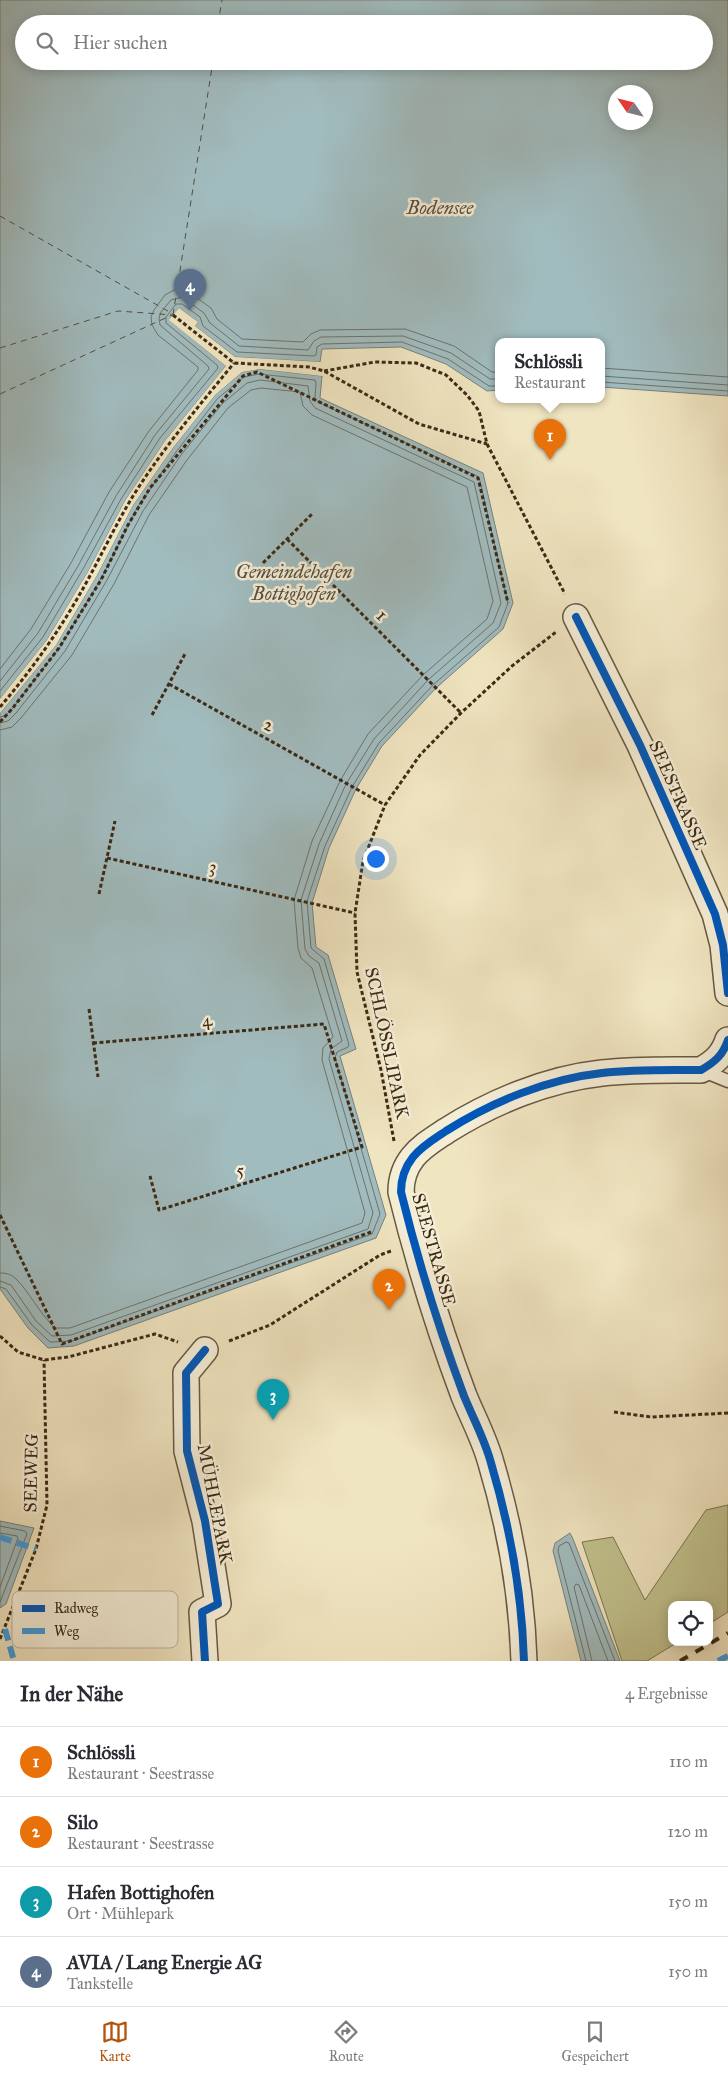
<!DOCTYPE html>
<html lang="de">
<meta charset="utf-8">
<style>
body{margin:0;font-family:"IM FELL Great Primer",serif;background:#f7f7f7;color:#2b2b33}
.controls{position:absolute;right:15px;bottom:15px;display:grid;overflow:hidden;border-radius:10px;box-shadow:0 2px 12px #0003}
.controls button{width:45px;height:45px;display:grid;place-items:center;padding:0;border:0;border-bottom:1px solid #e1e1e2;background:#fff;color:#2b2b33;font:25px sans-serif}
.compass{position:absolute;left:608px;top:85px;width:45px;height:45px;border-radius:50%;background:#fff;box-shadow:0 2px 12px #0003;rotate:305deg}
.you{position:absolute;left:375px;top:858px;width:18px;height:18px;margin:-12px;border:4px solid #fff;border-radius:50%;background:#1a73e8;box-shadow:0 0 0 8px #1a73e833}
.badge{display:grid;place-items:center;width:32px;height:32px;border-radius:50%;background:#b45309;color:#fff;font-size:16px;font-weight:700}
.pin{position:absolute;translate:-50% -41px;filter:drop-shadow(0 1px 2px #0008)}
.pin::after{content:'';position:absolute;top:26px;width:18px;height:15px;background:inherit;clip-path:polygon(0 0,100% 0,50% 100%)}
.popup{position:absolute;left:495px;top:338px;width:110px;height:65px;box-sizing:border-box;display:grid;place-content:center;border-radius:10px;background:#fff;filter:drop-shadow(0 1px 4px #0005);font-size:16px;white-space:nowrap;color:#7c7c81}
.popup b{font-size:19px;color:#2b2b33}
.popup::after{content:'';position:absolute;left:50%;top:100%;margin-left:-10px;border:10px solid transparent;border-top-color:#fff}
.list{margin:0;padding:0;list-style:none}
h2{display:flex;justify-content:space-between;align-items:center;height:65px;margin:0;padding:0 20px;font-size:21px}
h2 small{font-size:16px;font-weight:400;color:#7c7c81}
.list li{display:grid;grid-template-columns:32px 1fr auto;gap:15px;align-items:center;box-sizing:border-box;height:70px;padding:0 20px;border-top:1px solid #e1e1e2}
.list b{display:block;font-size:19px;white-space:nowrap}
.list p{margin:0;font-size:16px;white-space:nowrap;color:#7c7c81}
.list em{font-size:16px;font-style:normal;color:#7c7c81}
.icon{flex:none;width:28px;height:28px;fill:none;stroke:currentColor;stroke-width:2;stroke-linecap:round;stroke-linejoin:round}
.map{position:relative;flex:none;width:728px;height:1661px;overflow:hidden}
.search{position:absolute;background:#fff;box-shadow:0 2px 12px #0003;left:15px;right:15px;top:15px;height:55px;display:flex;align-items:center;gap:12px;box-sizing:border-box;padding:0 18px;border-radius:28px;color:#7c7c81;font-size:19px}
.sheet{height:345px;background:#fff}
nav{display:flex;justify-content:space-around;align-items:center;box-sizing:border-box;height:70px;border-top:1px solid #e1e1e2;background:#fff;font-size:14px;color:#7c7c81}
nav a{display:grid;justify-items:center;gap:2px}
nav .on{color:#b45309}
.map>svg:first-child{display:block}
.green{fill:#c1c28e;stroke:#7e7652}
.water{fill:#a1bcbf;stroke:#79827b;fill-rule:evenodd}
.pier{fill:#f0e5c1}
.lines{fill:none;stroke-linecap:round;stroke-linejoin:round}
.shore{stroke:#6e736a;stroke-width:1}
.ferry{stroke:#554e40;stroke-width:1;stroke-dasharray:6 5;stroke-linecap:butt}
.service-casing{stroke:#695941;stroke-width:15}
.minor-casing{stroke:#695941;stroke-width:28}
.path{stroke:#3c2a16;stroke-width:3;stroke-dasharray:4 2.5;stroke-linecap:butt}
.service{stroke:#f5eed7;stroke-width:12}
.minor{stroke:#f5eed7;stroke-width:25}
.rail{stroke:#3c2a16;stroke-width:4;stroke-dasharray:9 9;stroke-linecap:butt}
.quiet{stroke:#3f9cdf;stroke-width:6;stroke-dasharray:12 6;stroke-linecap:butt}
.cycleway-casing{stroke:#f5eed7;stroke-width:11}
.cycleway{stroke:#0057b8;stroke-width:8}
.labels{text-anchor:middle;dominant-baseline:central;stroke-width:5;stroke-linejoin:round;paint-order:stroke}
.street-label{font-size:18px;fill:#3c2a16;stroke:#f5eed7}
.water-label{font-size:19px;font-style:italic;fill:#554e40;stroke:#f5eed7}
.key{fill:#f5eed7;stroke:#beb39d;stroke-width:1}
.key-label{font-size:14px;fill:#3c2a16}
</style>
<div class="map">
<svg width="728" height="1661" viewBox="0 0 728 1661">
<rect width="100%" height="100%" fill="#f0e5c1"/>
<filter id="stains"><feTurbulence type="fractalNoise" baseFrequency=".004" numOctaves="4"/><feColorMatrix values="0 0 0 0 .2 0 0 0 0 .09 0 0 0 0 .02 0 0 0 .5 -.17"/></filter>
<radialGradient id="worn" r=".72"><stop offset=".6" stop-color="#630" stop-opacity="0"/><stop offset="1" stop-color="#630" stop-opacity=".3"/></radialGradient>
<path class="green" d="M728 1505V1612L709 1624V1605H672V1642H678L647 1661H622L582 1542 613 1537 645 1600 706 1510Z"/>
<path class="water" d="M0 0H728V396L601 387V341H499V390L487 391 446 364 401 347 322 349 320 362 235 357 195 326 198 322 179 308 170 320 226 366 165 441 125 501 88 572 47 640 0 699ZM24 24H704V61H24ZM616 92H646V122H616Z
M260 369 322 376 320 398 483 473 513 603 503 629 436 688 382 746 356 789 329 848 312 903 316 947 328 955 356 1049 340 1056 386 1215 376 1238 74 1346 48 1348 28 1328 0 1289V713L56 645 97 575 133 505 172 449 215 395 242 372Z
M0 1521 34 1528 6 1604 0 1608Z
M570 1533 573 1539 620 1661H581L553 1551 555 1543Z"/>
<path class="pier" d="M179 308 198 322 195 326 235 357 320 362 321 364 234 359 193 328 195 323 179 311 173 320 228 364 229 367 167 442 127 503 90 573 49 641 0 702V699L47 640 88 572 125 501 165 441 226 366 169 320Z
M259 366 321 373 322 376 260 369 242 372 215 395 172 449 133 505 97 575 56 645 0 713V710L53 644 95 573 130 504 170 447 213 393 241 370Z"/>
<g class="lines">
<path class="shore" d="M601 368 728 377
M601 376 728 385
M601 382 728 391
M0 669 31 629 71 563 109 492 149 431 198 370V367L158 335 152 325 151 317 154 310 165 295 174 290H183L190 293 211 308 217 319 242 339 303 342 311 334 320 330 405 329 454 346 492 372H499
M0 681 38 633 78 566 116 496 155 435 209 369 208 366 160 325 159 318 161 312 171 300 182 297 204 313 210 323 239 346 308 350 314 341 321 337 403 336 451 353 490 379H499
M0 691 43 637 83 569 121 499 160 438 218 368 217 365 166 323V317L176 304H182L200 317 203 326 237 352 314 356 316 355 317 347 322 344 402 342 448 359 489 386H499
M0 717 5 716 12 709 60 647 102 577 137 508 176 452 218 398 244 377 259 374 315 380 316 383 315 398 318 402 479 477 508 603 499 627 433 685 379 743 352 787 325 846 307 901 311 948 324 959 349 1045 348 1047 337 1052 335 1058 380 1214 372 1234 72 1341 50 1342 32 1325 6 1289 0 1287
M0 723 8 721 16 713 65 651 107 580 143 511 181 455 223 403 247 383 260 380 308 386 310 401 315 408 474 482 501 603 493 623 428 680 374 739 346 784 319 844 301 900 305 949 309 956 319 963 342 1041 331 1049 329 1059 373 1213 368 1229 71 1335 52 1336 36 1321 11 1285 0 1281
M0 730 12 727 21 718 72 655 114 584 149 515 187 460 228 408 251 390 261 388 300 392 303 406 312 415 467 487 493 601 487 619 423 675 368 734 340 781 312 841 294 900 298 948 301 958 312 968 333 1037 323 1048 322 1060 365 1213 362 1223 70 1328H55C39 1313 29 1291 15 1278 10 1274 6 1273 0 1273
M0 1526 25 1531 27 1534 0 1602
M0 1533 17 1536 18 1538 0 1587
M586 1661 558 1551 559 1546 566 1542 569 1543 615 1661
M592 1661 574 1587 576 1584 579 1585 608 1661"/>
<path class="ferry" d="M218 24 222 0
M0 216 173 314
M173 315 213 61
M0 348 118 311 173 315
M0 394 172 315"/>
<g class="service-casing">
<path id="service" d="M701 1070 728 1081"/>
</g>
<g class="minor-casing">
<path id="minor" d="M576 617 640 745 715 914 723 945 728 993
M205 1350 186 1373 187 1451 205 1521 218 1604 202 1612 205 1661
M524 1661C522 1594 510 1527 491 1463 485 1440 473 1418 464 1396 439 1329 418 1261 401 1192 401 1180 405 1167 413 1157 422 1146 434 1139 446 1131 492 1102 547 1079 602 1073 635 1069 669 1070 701 1070 715 1062 723 1055 728 1040"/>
</g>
<path class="path" d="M173 315 234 363 309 367 324 371 419 424 487 444
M324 371 375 362 416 363 446 375 467 395 479 411 487 444 565 594
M287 539 461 713
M263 563 312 514
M169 684 385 805
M0 707C29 673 55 637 77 599 97 565 113 529 133 496 163 448 199 406 234 363
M152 715 185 654
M0 722 12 709 59 648 101 580 128 525 150 488 243 376 257 372 478 478 508 603
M107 858 355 913
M99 894 115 821
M89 1009 98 1077
M93 1043 324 1024 362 1147 159 1210 150 1176
M394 1141 381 1070 357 972 355 913 363 861 385 805 420 755 461 713 512 666 556 632
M0 1215 62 1344 371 1232
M0 1336 18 1352 44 1360 68 1357 155 1334 178 1342
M229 1341 270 1325 380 1255 391 1251
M614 1412 651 1417 728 1413
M0 1639 36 1549 47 1505 44 1360"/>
<use href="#service" class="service"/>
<use href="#minor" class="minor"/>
<path class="rail" d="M680 1661 728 1633"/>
<path class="quiet" d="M0 1537 36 1549
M5 1629 14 1661
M718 1661 728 1656"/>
<g class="cycleway-casing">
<path id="cycleway" d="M576 617 640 745 715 914 723 945 728 993
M205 1350 186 1373 187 1451 205 1521 218 1604 202 1612 205 1661
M524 1661C522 1594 510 1527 491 1463 485 1440 473 1418 464 1396 439 1329 418 1261 401 1192 401 1180 405 1167 413 1157 422 1146 434 1139 446 1131 492 1102 547 1079 602 1073 635 1069 669 1070 701 1070 715 1062 723 1055 728 1040"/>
</g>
<use href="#cycleway" class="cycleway"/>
</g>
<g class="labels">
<g class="street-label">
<text transform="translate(382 615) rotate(45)">1</text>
<text transform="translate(269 725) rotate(29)">2</text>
<text transform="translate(678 795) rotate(66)">SEESTRASSE</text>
<text transform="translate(213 867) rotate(12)">3</text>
<text transform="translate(207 1020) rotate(-5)">4</text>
<text transform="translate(387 1043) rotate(78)">SCHLÖSSLIPARK</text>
<text transform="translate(240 1170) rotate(-17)">5</text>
<text transform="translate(434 1250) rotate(74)">SEESTRASSE</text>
<text transform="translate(31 1473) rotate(-89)">SEEWEG</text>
<text transform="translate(215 1504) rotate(79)">MÜHLEPARK</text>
</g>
<g class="water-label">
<text x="440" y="207">Bodensee</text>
<text x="294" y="571">Gemeindehafen<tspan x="294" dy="22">Bottighofen</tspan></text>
</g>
</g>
<rect x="12" y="1591" width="166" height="57" rx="8" class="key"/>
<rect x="22" y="1605" width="23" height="7" fill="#0057b8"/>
<rect x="22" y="1628" width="23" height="6" fill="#3f9cdf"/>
<g class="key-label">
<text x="54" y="1613">Radweg</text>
<text x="54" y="1636">Weg</text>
</g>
<rect width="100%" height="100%" filter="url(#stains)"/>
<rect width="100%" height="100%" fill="url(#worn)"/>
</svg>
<div class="controls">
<button><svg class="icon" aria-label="locate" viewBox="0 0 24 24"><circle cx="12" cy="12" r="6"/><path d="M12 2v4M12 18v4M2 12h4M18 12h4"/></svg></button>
</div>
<svg class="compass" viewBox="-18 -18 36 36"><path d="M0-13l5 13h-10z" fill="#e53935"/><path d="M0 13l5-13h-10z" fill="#7c7c81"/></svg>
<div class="you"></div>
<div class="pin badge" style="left:550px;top:460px;background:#e8710a">1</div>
<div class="popup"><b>Schlössli</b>Restaurant</div>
<div class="pin badge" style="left:389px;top:1310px;background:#e8710a">2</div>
<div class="pin badge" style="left:273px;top:1420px;background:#0f9aa8">3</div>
<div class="pin badge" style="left:190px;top:310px;background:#5c6f8a">4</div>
<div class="search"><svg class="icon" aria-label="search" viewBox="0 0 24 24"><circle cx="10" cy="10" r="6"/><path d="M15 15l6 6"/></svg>Hier suchen</div>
</div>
<section class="sheet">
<h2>In der Nähe<small>4 Ergebnisse</small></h2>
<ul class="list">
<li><span class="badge" style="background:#e8710a">1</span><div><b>Schlössli</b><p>Restaurant · Seestrasse</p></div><em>110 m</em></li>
<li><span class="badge" style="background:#e8710a">2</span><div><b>Silo</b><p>Restaurant · Seestrasse</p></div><em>120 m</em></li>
<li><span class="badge" style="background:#0f9aa8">3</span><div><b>Hafen Bottighofen</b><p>Ort · Mühlepark</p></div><em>150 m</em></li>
<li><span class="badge" style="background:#5c6f8a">4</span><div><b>AVIA / Lang Energie AG</b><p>Tankstelle</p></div><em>150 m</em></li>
</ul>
</section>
<nav>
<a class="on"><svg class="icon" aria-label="map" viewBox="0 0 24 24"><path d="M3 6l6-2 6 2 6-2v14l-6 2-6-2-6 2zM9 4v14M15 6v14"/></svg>Karte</a>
<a><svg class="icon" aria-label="directions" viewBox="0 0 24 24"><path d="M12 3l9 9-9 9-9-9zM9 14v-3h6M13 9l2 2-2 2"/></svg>Route</a>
<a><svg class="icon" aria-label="saved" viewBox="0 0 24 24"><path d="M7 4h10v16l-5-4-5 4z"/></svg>Gespeichert</a>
</nav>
